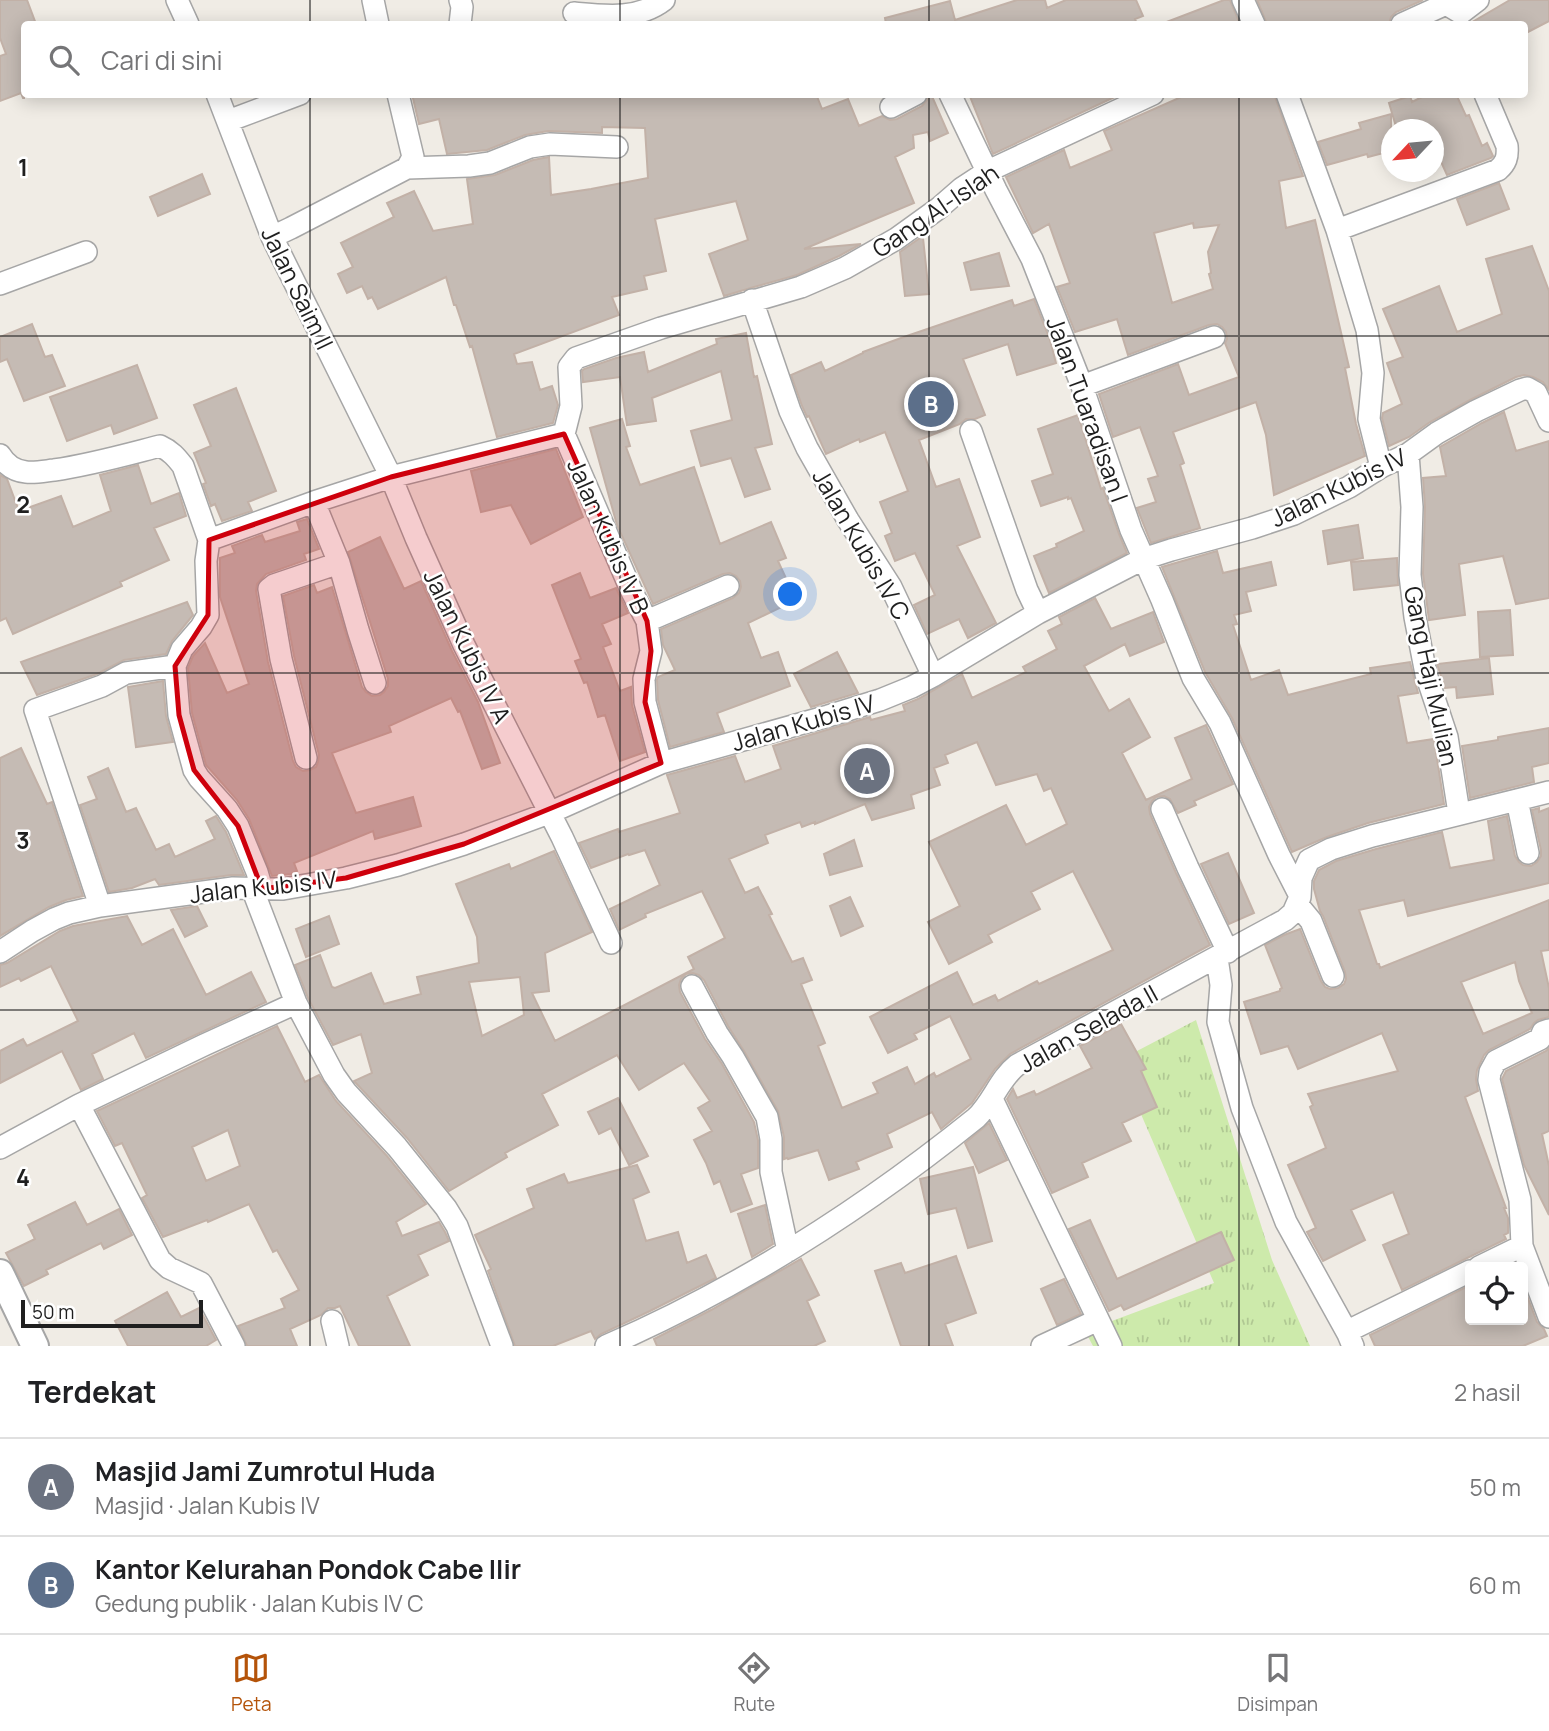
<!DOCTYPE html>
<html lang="id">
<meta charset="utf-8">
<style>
body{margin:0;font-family:Manrope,sans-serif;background:#f6f6f6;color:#202124}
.controls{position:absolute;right:21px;bottom:21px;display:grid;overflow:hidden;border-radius:7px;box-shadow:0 4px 18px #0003}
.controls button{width:63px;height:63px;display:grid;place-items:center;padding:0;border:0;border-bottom:2px solid #e0e0e0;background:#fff;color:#202124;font:35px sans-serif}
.compass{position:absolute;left:1381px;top:119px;width:63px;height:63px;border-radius:50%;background:#fff;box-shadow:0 4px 18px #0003;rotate:244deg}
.scale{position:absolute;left:21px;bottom:18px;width:182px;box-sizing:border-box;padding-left:7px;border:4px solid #1f1f1f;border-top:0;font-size:19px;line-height:24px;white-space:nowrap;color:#1f1f1f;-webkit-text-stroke:5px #fff;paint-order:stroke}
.you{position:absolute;left:791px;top:595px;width:24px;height:24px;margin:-18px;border:5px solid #fff;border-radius:50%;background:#1a73e8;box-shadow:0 0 0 10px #1a73e833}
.badge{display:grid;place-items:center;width:46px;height:46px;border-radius:50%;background:#b45309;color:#fff;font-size:23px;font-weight:700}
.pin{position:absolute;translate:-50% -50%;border:4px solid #fff;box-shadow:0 2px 7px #0006}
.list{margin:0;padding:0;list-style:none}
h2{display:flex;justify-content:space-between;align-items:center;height:91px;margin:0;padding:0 28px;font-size:30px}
h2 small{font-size:23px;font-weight:400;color:#757577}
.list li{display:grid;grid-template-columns:46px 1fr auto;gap:21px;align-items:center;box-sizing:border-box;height:98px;padding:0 28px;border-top:2px solid #e0e0e0}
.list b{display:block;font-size:26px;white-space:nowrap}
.list p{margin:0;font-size:23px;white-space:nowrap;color:#757577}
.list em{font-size:23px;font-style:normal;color:#757577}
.icon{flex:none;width:38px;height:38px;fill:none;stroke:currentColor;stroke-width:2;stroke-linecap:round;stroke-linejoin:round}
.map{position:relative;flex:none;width:1549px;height:1346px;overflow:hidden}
.search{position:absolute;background:#fff;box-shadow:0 4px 18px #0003;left:21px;right:21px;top:21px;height:77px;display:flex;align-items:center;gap:18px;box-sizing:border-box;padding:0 24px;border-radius:7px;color:#757577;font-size:26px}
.sheet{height:287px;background:#fff}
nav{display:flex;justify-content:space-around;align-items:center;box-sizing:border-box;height:98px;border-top:2px solid #e0e0e0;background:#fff;font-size:19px;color:#757577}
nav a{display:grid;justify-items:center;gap:4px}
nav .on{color:#b45309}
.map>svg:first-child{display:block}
.grass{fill:url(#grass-tufts)}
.building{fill:#c5bbb4;stroke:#c2b1a7;stroke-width:2;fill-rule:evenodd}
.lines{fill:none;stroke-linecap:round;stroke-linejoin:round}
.minor-casing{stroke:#a6a6a6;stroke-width:24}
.tertiary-casing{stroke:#a6a6a6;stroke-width:30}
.minor{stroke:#fff;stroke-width:21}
.tertiary{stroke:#fff;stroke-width:26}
.marked{fill:#ce000c;fill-opacity:0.2;stroke:#ce000c;stroke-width:5;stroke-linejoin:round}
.grid{fill:none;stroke:#1f1f1f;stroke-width:2;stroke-opacity:0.55}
.labels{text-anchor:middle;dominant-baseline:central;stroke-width:5;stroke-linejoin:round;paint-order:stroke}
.street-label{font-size:24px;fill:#1f1f1f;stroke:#fff}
.grid-label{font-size:23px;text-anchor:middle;font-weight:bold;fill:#1f1f1f;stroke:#fff;stroke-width:5;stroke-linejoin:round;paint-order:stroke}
</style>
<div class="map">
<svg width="1549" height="1346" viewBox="0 0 1549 1346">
<defs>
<pattern id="grass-tufts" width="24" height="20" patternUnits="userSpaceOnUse" patternTransform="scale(1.75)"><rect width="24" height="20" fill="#cdeaab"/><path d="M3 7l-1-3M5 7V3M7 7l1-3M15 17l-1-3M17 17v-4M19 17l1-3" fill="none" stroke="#b0c893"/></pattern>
</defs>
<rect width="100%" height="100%" fill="#f0ece5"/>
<path class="grass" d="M1196 1020 1272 1260 1310 1346H1093L1085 1331 1214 1283 1118 1061Z"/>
<path class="building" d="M0 0H27L36 24H24V98H23L21 93 0 101V56L6 54 0 38Z
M1017 0H1045L1047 8 1066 0H1136L1143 16 1135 19 1137 24H886L885 18 950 1 955 20Z
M1224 0H1230L1240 24H1164V23Z
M1257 0H1423L1396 12 1391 17 1389 24H1267Z
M1510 0H1549V21L1524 34V24H1469Z
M412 94H674V96L698 94H816L822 109 848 99 859 126 882 116 890 120 897 119 922 106 927 100 929 94H931L948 133 930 141 928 132 913 135 914 148 895 157 914 203 804 249 861 244 839 256 797 275 754 287 724 296 709 254 748 240 736 201 655 219 666 271 644 276 647 289 612 297 619 315 514 354 517 364 532 362 540 390 552 386 558 405 553 423 497 437 472 346 470 347 456 305H454L446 277 378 309 372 297 368 299 362 286 347 293 338 274 353 267 341 243 394 217 387 203 414 191 433 231 473 224 467 179 495 175 533 160 549 157 551 195 591 189 648 178 645 128 602 127V133L548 131 525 135 487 150 447 154 439 119 419 124Z
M969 94H1121L993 154Z
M1188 94H1274L1303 176 1279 181 1286 228 1315 220 1349 367 1345 368 1356 424 1365 456 1274 495 1266 435 1256 402 1173 432 1184 463 1180 465 1200 528 1151 543 1137 508 1156 502 1148 479 1158 476 1140 427 1113 437 1099 394 1178 364 1189 395 1239 377 1225 343 1227 339 1226 332 1222 327 1217 324 1209 325 1128 355 1117 319 1075 332 1057 287 1070 283 1049 224 1033 233 1006 177 1064 150 1070 168 1112 150 1104 131ZM1193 223 1194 228 1219 225 1208 252 1211 273 1209 274 1213 289 1172 303 1154 233Z
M1428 94H1456L1466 116 1469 115 1482 146 1487 143 1493 156 1491 158 1447 175 1433 144V130H1397L1389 103 1410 96 1412 102Z
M1391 114V151L1368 157 1367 154 1327 165 1318 142 1361 129 1359 123Z
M202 174 210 194 158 216 150 197Z
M1499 183 1509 209 1467 225 1457 199Z
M920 238H923L929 294 905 296 900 252Z
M1532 246 1549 291V390L1543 382 1533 377 1524 375 1516 377 1470 400 1430 422 1409 437 1389 446 1382 418 1383 413 1402 404 1387 363 1403 357 1383 309 1439 286 1457 332 1502 314 1486 259Z
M999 253 1009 286 971 290 964 263Z
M1034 299 1050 340 1056 363 1017 375 1008 344 963 359 985 415 975 419H966L960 424 919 440 936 487 959 479 980 537 957 546 996 623 968 638 959 619 927 634 914 605 935 595 915 553 895 561 885 536 892 533 880 502 908 491 885 432 860 442 859 439 826 454 809 416 807 417 802 406 791 375 821 362 825 371 863 353V352L901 338 1012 300 1014 306Z
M32 324 45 357 52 355 65 386 24 401 7 359 0 362V337Z
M746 333 754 377 757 376 772 444 755 448 770 489 745 497 731 458 701 466 691 431 732 420 721 371 652 398 656 421 627 425 620 377 583 382 582 371 584 369 616 358 644 352 648 372 717 344 716 339Z
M137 365 157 418 114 434 111 425 67 441 50 397Z
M236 388 276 491 248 502 252 511 222 521 215 504 211 506 203 484 206 483 194 453 211 446 194 405Z
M1504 412 1516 451 1549 441V598L1516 604 1503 556 1459 564 1465 615 1429 620 1423 574 1425 507 1423 478 1446 476 1440 447 1482 423Z
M1078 415 1101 489 1103 488 1119 534 1127 553 1049 593 1034 556 1057 547 1056 544 1084 531 1071 498 1068 499V497L1041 506 1032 481 1053 474 1038 429Z
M622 419 630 446 626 447 640 485 694 467 720 544 771 522 786 558 778 561 796 600 748 623 761 658 778 652 790 686 717 713 724 732 670 747 658 700 657 680 658 677 675 670 663 645 661 629 733 598 739 593 741 587 740 581 736 576 730 573 723 574 653 604 617 525 590 428Z
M556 449 583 517 531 544 511 505 481 512 471 471Z
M138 465 151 504 179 493 186 516 154 528 169 560 120 582 122 586 13 634 6 618 0 621V475L7 479 19 511 61 496 73 527 111 511 100 475Z
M307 519 319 549 304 554 306 560 266 574 257 584 256 591 268 662 293 761 296 767 303 771 310 770 316 767 318 762 319 755 294 656 283 596 314 585 317 593 332 587 362 687 366 692 372 696 380 695 384 692 388 686V679L348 552 380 537 404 589 421 581 452 651 478 702 500 763 482 769 460 711 458 712 451 698 389 726 391 732 332 753 356 813 413 797 421 826 375 839 373 831 294 863 297 871 291 874 272 876 249 819 237 800 206 765 192 713 188 668 193 656 205 643 227 693 249 684 220 597V558L235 553 232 546 262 535 265 542 300 531 297 522Z
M1358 525 1363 558 1328 564 1323 531Z
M1217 551 1223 573 1271 562 1276 585 1246 592 1251 611 1234 615 1237 624 1233 625 1251 680 1279 670 1288 695 1371 674 1370 668 1410 662 1418 693 1398 696 1407 743 1434 739 1444 804 1368 823 1327 837 1292 852 1232 718 1205 672 1162 567Z
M1397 558 1398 585 1354 590 1351 562Z
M580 573 590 598 616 588 628 613 602 624 611 644 603 647 620 691 631 687 632 705 645 752 620 761 605 715 598 717 587 682 584 683 575 661 581 659 552 585Z
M1095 598 1111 629 1153 612 1164 642 1130 656 1125 644 1084 666 1109 711 1129 699 1150 737 1122 753 1146 800 1192 779 1175 738 1206 725 1233 784 1194 801 1196 805 1178 813 1170 799 1164 796 1156 797 1152 801 1149 807 1150 814 1176 873 1210 945 1010 1054 995 1069 972 1103 941 1129 932 1112 887 1134 892 1147 856 1162 859 1169 829 1180 818 1150 788 1159 787 1158 784 1159V1137L778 1111 744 1051 728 1026 704 980 699 975 693 973 686 974 681 979 679 985 680 992 705 1039 722 1064 754 1122 758 1140V1168L741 1174 752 1204 731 1212 720 1181 714 1184 706 1163 694 1140 712 1131 698 1108 710 1101 684 1063 639 1090 617 1055 542 1094 558 1125 505 1153 507 1157 449 1191 407 1138 354 1081 372 1073 361 1034 333 1045 308 998 295 965 320 955 332 987 335 988 371 973 384 1004 421 994 417 977 479 963 477 937 456 884 509 864 511 869 554 851 592 932 545 953 549 991 532 993 555 1041 694 969 688 957 725 938 702 891 645 914 646 917 619 930 610 909 660 885 645 850 629 855 628 854 591 868 579 843 618 829 619 832 680 813 667 775 735 756 745 782 781 769 773 746 870 717 871 720 905 711 903 705 918 699 962 674 972 698 1026 672 1023 667 1057 649 1048 631 1062 624 1059 617ZM977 742 996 785 1037 774 1044 791 1051 788 1067 824 1026 845 1006 805 929 842 960 906 928 922 949 964 992 942 988 935 1040 909 1031 892 1073 871 1113 950 1039 984 1037 981 998 1001 995 995 973 1005 957 972 870 1017 888 1053 917 1039 914 1034 950 1016 971 1059 936 1077 934 1073 915 1084 907 1067 873 1083 878 1093 842 1108 818 1046 825 1043 801 984 812 980 803 958 792 962 769 915 772 914 758 887 745 893 729 859 768 843 765 835 800 822 802 827 815 822V824L865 804 872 820 914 808 911 795 940 785 934 768 948 763 945 755ZM520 977 524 1015 482 1036 469 982Z
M187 602 193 615 172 641 166 654 124 660 97 674 37 695 21 662Z
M1510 610 1513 655 1480 657 1478 612Z
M837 652 858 693 811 707 794 674Z
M1489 658 1493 694 1457 698 1456 687 1445 688 1437 664Z
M163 681 166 716 173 742 136 747 128 687Z
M1549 728V763L1532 767 1534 782 1470 798 1462 746 1498 740V737Z
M21 748 47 804 52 802 83 896 66 900 49 907 0 936V758Z
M108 768 126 812 136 808 156 850 169 844 175 857 215 839 206 821 216 816 226 832 244 875H231L159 885 155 879 132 888 109 892 80 805 97 799 88 777Z
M1539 808V812L1549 808V883L1408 916 1404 900 1359 910 1377 964H1379L1380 968 1549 900V950L1541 951 1549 988V1017L1538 1020 1534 1023 1530 1029 1489 1050 1484 1055 1477 1070 1476 1079 1478 1091 1465 1097 1506 1208H1504L1508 1218V1233L1504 1235 1506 1239 1402 1290 1383 1245 1409 1234 1393 1192 1351 1210 1365 1240 1323 1261 1307 1232 1316 1228 1288 1165 1326 1148 1310 1107 1313 1105 1308 1094 1398 1071 1382 1033 1298 1069 1288 1046 1261 1054 1244 1002 1280 991V989L1282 988 1265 945 1284 935 1300 929 1321 981 1325 987 1330 989 1338 988 1344 984 1346 979 1345 972 1323 916 1320 911 1314 889V881L1319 870 1336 861 1376 849 1442 832 1450 868 1494 860 1488 821 1507 816 1515 856 1519 862 1523 865 1531 866 1537 862 1541 856V850L1532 810ZM1515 962 1519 981 1532 1013 1483 1034 1461 982Z
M854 840 862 866 830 875 824 854Z
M1228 853 1254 913 1229 924 1201 864Z
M850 897 863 926 841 936 830 906Z
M197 906 207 926 185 937 171 910Z
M127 916 142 945 173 929 206 995 251 972 266 1002 146 1058 134 1033 92 1054 103 1079 81 1090 62 1051 0 1083V1051L23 1039 27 1046 78 1021 51 966 21 981 19 978 0 987V965L7 963 60 931 73 926Z
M329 916 339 944 306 957 296 929Z
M1121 1024 1146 1069 1141 1071 1157 1107 1122 1123 1131 1141 1082 1163 1088 1177 1052 1193 1007 1099 1013 1089 1017 1098 1034 1091 1036 1095 1092 1068 1080 1046Z
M277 1026 305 1082 319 1075 336 1101 387 1156 426 1204 396 1222 402 1236 439 1222 445 1232 449 1241 418 1255 428 1275 387 1296 410 1346H359L340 1306 335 1308H328L321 1315 290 1329 297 1346H247L238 1326 285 1308 281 1299 299 1290 277 1250 273 1252 249 1204 208 1222 207 1220 163 1237 142 1198 147 1195 122 1143 115 1146 97 1111ZM228 1130 240 1166 206 1181 192 1147Z
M1549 1048V1131L1542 1134 1549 1166V1215L1524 1165 1502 1079 1506 1071 1546 1051Z
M618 1098 648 1156 629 1165 611 1128 599 1134 588 1112Z
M989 1123 1007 1160 979 1173 965 1143Z
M637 1165 649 1192 633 1199 646 1241 678 1232 687 1263 706 1255 716 1278 650 1311 601 1334 595 1339 591 1331 553 1346H515L488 1271 491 1269 475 1235 534 1208 527 1189 564 1174 568 1183Z
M973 1167 992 1241 968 1248 956 1208 928 1214 920 1179Z
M75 1202 87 1225 119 1209 132 1235 104 1249 101 1243 46 1270 48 1274 24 1286 6 1253 35 1239 28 1225Z
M765 1205 773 1244 752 1257 738 1214Z
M1090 1220 1117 1279 1221 1232 1234 1260 1124 1310 1121 1305 1109 1311 1069 1229Z
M956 1256 976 1313 945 1324 953 1346H901L875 1271 901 1263 905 1273Z
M801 1259 819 1295 807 1301 825 1341 814 1346H657L654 1339 711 1310Z
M1064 1279 1081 1314 1057 1325 1041 1289Z
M1470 1285V1320H1523V1285L1537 1322 1544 1329 1547 1336 1523 1346H1375L1370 1335Z
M167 1292 181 1317 199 1308 216 1340 206 1346H128L115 1321Z"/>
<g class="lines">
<g class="minor-casing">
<path id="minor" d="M177 0 188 24
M373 0 378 24
M1243 0 1254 24
M1446 4 1461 13 1478 0
M574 13C606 16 638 20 664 0
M460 24 462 7 460 0
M1402 24 1446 4
M217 94 272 237 391 477 416 538 464 645 562 837 611 943
M398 94 413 157 407 168
M950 94 996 190 1032 259 1082 386 1131 530 1162 600 1193 678 1220 723 1279 855 1300 896
M1287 94 1337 230 1367 330 1373 373 1369 419 1381 467
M891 107 916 94
M228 121 300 94
M1337 230 1498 170C1506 163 1508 157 1507 146L1485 94
M272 237 291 228 407 168 469 166 490 163 530 147 550 144 617 147
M0 284 86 252
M752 300 790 411 807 448 848 520 891 587 933 676
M1082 386 1214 337
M971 431 1027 590 1038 613
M564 434 571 406 569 367 576 358 661 328 801 287 845 268 896 239 939 208 962 188 988 171 1153 94
M564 434 631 590 647 621 651 651 644 679 645 702 661 763
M1408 454 1412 507 1410 575 1415 617 1426 674 1447 737 1459 813
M0 455C6 465 15 471 26 472 35 473 45 471 54 470 90 465 125 455 160 446 171 451 176 457 183 466L209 540 314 502 391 477 564 434
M314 502 339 563 358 630 375 683
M647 621 728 586
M175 666 179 715 194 770 199 778 227 809 238 826 257 872 262 889
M306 758 281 659 269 589 274 585 339 563
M1517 800 1528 853
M1162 809 1188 868 1228 952
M252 888 296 1003 334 1075 346 1092 397 1147 446 1208 457 1226 502 1346
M1297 904 1311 921 1333 976
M100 906 35 710 102 686 126 673 175 666 182 649 201 627 208 615 206 561 209 540
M0 952 32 931 54 919 69 913 100 906 233 888 283 889 346 878 398 865 464 844 549 813 661 763 828 716 880 700 912 687 933 676 1038 613 1143 559 1171 550 1252 528 1294 514 1349 487 1381 467 1408 454 1437 433 1476 411 1520 390 1527 388 1536 393 1549 421
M1217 958 1221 985 1218 1022 1242 1108 1286 1222 1348 1334 1353 1346
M692 986 717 1033 733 1057 767 1117 771 1139V1172L788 1251
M1549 1030 1543 1032 1540 1039 1496 1061 1490 1072 1489 1080 1520 1200 1522 1246 1549 1317
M992 1099 1111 1346
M79 1105 204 1045 296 1003
M0 1148 79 1105 160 1260 169 1268 201 1283 234 1346
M1479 1267 1522 1246
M332 1321 338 1346
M1348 1334 1354 1328 1470 1271
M606 1346C740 1288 863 1209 976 1118 993 1102 999 1079 1017 1065L1285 920 1293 913 1300 897 1301 878 1309 860 1331 849 1372 836 1549 792
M1042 1346 1098 1320"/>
</g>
<g class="tertiary-casing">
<path id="tertiary" d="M0 1273 35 1346"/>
</g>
<use href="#minor" class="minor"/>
<use href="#tertiary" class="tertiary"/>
</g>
<path class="marked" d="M564 434 647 621 651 651 645 702 661 763 464 844 346 878 262 889 238 826 194 770 179 715 175 666 208 615 209 540 391 477Z"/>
<path class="grid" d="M310 0V24M620 0V24M929 0V24M1239 0V24M310 94V1346M620 94V1346M929 94V1346M1239 94V1346M0 336H1549M0 673H1549M0 1010H1549"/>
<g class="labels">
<g class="street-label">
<text transform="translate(935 210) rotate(-34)">Gang Al-Islah</text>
<text transform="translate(298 288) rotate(64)">Jalan Saim II</text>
<text transform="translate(1088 409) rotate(70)">Jalan Tuaradisan I</text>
<text transform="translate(1338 487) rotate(-26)">Jalan Kubis IV</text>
<text transform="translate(609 536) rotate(66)">Jalan Kubis IV B</text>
<text transform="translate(862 544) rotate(60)">Jalan Kubis IV C</text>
<text transform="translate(468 646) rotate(64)">Jalan Kubis IV A</text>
<text transform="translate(1432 676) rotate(78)">Gang Haji Mulian</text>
<text transform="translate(803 722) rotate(-16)">Jalan Kubis IV</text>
<text transform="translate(263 886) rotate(-6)">Jalan Kubis IV</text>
<text transform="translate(1088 1028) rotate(-29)">Jalan Selada II</text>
</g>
</g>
<g class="grid-label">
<text x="23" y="176">1</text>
<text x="23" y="513">2</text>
<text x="23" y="849">3</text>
<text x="23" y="1186">4</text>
</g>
</svg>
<div class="controls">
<button><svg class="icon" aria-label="locate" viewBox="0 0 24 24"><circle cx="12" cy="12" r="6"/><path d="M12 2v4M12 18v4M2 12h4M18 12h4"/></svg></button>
</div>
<svg class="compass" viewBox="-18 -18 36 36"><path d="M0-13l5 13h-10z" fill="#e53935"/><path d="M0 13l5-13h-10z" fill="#757577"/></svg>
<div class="scale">50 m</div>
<div class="you"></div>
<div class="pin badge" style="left:867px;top:771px;background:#6b7280">A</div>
<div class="pin badge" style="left:931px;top:404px;background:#5c6f8a">B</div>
<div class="search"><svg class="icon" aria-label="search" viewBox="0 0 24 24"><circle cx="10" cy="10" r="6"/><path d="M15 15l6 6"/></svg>Cari di sini</div>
</div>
<section class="sheet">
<h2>Terdekat<small>2 hasil</small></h2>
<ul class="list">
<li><span class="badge" style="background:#6b7280">A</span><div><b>Masjid Jami Zumrotul Huda</b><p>Masjid · Jalan Kubis IV</p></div><em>50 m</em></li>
<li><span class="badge" style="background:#5c6f8a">B</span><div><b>Kantor Kelurahan Pondok Cabe Ilir</b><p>Gedung publik · Jalan Kubis IV C</p></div><em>60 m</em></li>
</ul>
</section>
<nav>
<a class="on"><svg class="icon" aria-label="map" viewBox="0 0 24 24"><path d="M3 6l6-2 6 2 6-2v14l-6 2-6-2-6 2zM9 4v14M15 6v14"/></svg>Peta</a>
<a><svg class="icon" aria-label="directions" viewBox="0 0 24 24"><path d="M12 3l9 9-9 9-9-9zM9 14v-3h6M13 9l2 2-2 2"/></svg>Rute</a>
<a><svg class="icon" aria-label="saved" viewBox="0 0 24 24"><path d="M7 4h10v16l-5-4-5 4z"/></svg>Disimpan</a>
</nav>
